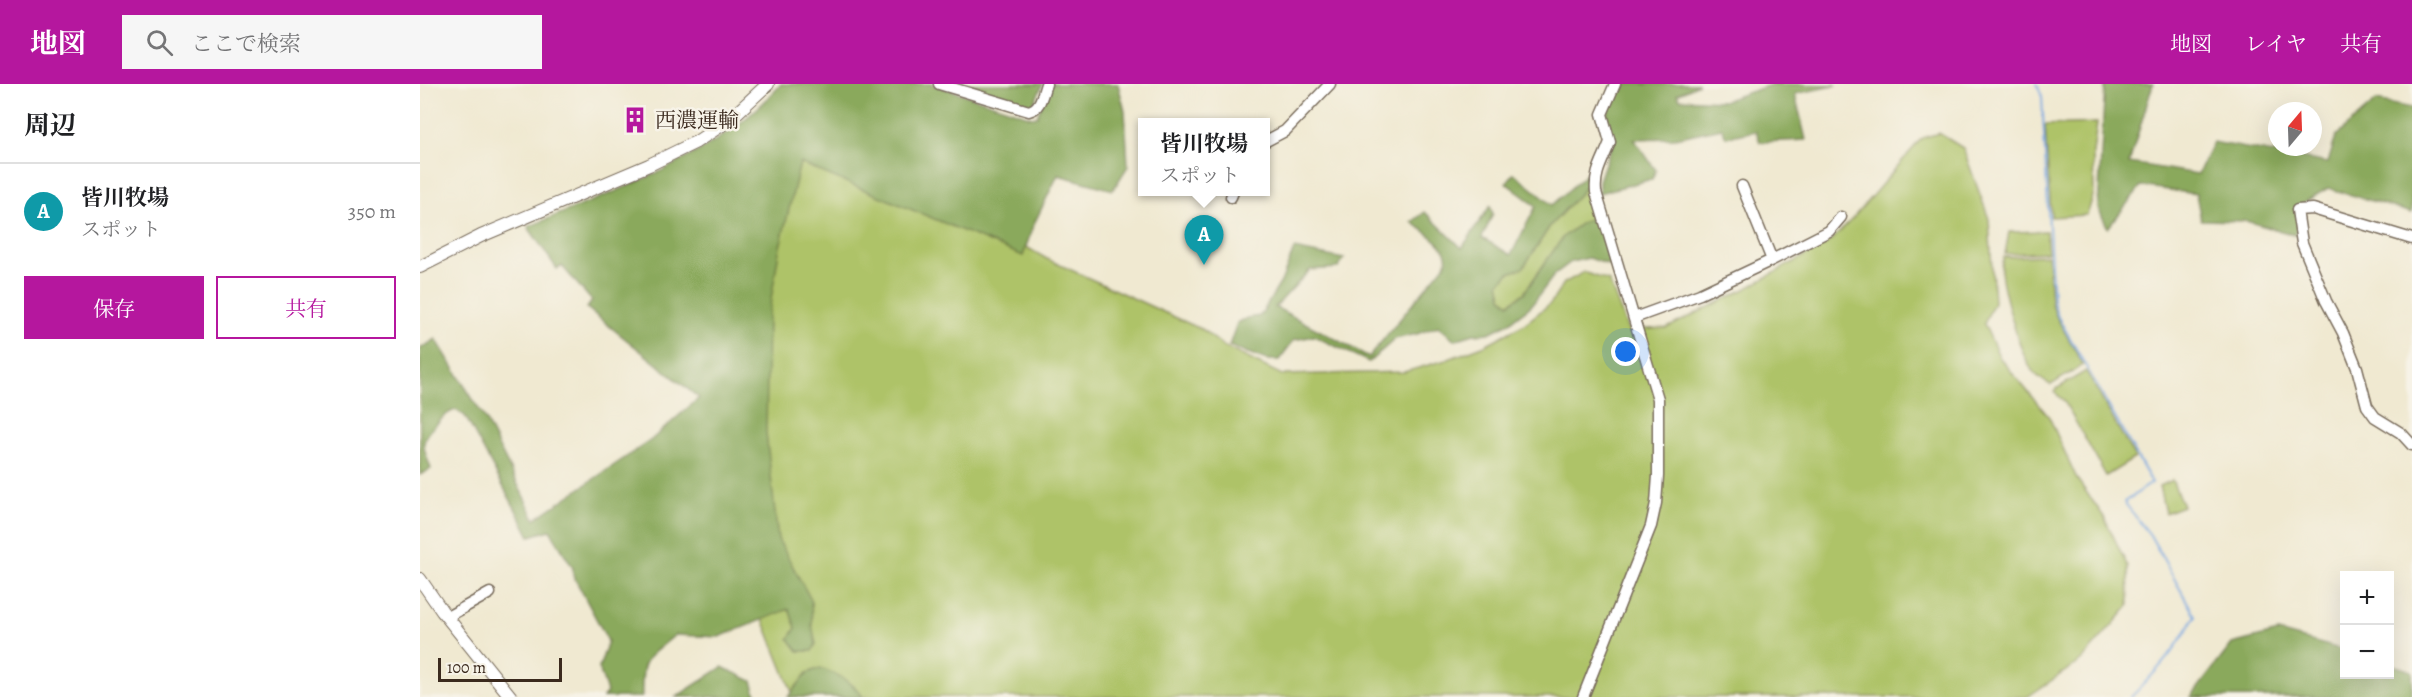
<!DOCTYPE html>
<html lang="ja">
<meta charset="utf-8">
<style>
body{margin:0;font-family:Alegreya,"Noto Serif JP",serif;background:#f6f6f6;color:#202124}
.controls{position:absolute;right:18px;bottom:18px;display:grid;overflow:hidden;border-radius:0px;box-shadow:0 6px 24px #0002}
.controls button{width:54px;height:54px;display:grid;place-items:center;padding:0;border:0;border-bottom:2px solid #e0e0e0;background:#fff;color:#202124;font:30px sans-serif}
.compass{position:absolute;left:1848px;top:18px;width:54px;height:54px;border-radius:50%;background:#fff;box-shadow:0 6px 24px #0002;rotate:19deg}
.scale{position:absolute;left:18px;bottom:15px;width:124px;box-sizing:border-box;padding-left:6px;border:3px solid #3b2a1e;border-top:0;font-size:16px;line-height:21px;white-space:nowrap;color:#3b2a1e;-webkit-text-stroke:4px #f7f3e8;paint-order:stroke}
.you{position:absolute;left:1206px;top:268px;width:21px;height:21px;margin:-15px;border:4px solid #fff;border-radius:50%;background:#1a73e8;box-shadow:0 0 0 9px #1a73e833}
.badge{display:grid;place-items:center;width:39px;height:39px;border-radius:50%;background:#b5179e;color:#fff;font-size:20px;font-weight:700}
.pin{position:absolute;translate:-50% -50px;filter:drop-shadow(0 2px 3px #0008)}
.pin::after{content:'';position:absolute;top:32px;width:21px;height:18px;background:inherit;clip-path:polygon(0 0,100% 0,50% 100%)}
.popup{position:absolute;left:718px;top:34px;width:132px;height:78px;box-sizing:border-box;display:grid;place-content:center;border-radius:0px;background:#fff;filter:drop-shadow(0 2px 4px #0005);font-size:20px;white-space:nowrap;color:#757577}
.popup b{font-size:22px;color:#202124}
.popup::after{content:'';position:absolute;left:50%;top:100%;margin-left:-12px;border:12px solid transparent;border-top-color:#fff}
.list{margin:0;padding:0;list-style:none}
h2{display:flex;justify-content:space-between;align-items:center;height:78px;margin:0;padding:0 24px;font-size:26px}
h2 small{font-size:20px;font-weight:400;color:#757577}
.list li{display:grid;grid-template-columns:39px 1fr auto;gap:18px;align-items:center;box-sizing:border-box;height:96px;padding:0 24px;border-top:2px solid #e0e0e0}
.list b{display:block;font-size:22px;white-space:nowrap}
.list p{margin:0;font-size:20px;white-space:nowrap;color:#757577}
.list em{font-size:20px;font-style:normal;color:#757577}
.actions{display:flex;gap:12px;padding:18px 24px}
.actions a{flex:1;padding:14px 0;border:2px solid #b5179e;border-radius:0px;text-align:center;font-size:21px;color:#b5179e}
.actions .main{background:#b5179e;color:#fff}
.icon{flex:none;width:33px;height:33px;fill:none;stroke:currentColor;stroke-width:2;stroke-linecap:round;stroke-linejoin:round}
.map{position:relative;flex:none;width:1992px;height:613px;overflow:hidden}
header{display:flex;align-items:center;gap:36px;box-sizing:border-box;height:84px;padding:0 30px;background:#b5179e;color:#fff}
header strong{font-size:28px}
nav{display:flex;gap:33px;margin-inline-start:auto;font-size:21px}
.search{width:420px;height:54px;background:#f6f6f6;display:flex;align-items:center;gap:15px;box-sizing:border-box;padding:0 21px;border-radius:0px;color:#757577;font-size:22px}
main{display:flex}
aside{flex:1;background:#fff}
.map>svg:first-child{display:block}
.green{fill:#aec367;stroke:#747642;stroke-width:1.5}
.forest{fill:#8aa95c;stroke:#626a3d;stroke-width:1.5}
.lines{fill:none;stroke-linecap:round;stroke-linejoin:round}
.stream{stroke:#76a6e0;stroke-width:2}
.minor-casing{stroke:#7a6d5d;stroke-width:13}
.tertiary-casing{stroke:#7a6d5d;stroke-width:14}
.minor{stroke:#fff;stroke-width:10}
.tertiary{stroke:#fff;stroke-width:12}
.labels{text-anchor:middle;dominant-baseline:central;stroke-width:5;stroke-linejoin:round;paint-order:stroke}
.poi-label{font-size:21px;fill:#3b2a1e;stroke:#f7f3e8;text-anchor:start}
</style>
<header>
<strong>地図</strong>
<div class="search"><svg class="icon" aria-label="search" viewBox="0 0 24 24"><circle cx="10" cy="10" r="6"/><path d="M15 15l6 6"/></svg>ここで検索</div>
<nav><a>地図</a><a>レイヤ</a><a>共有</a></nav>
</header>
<main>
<aside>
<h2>周辺<small></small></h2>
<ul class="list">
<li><span class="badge" style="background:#0f9aa8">A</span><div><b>皆川牧場</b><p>スポット</p></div><em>350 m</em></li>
</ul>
<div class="actions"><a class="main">保存</a><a>共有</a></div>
</aside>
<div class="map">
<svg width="1992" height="613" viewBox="0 0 1992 613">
<rect width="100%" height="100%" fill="#f7f3e8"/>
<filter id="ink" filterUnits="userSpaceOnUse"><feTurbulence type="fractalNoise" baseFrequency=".0167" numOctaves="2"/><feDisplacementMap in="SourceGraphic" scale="12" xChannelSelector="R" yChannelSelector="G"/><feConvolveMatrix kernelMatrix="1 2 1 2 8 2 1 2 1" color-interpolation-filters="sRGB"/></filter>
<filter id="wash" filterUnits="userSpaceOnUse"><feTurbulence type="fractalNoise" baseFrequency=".008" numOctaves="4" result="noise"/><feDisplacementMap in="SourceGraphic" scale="24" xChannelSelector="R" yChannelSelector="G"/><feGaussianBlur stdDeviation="1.35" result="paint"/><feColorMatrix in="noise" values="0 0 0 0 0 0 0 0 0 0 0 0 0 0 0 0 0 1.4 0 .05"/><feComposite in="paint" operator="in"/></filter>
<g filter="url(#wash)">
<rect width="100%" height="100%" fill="#f0e9d1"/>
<path class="green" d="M1677 39 1673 69 1674 109 1667 131 1631 133 1625 41Z
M367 47 575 145 627 175 783 246 803 262 862 291 984 288 1026 276 1065 261 1103 241 1131 219 1144 199 1164 188 1189 197 1208 246 1247 244 1329 203 1411 157 1432 135 1502 54 1519 49 1543 64 1569 135 1574 218 1564 240 1580 274 1629 333 1657 395 1684 433 1708 483 1709 522 1662 576 1607 613H374L316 468Z
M1172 96 1180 131 1163 138 1143 153 1104 209 1088 220 1082 213 1079 199 1089 189 1103 184 1130 142Z
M1626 147 1628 168 1585 170 1589 148Z
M1628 171 1631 218 1637 234 1663 281 1631 301C1623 297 1615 292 1610 283 1600 268 1580 199 1581 182 1581 181 1584 173 1584 173Z
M1666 287 1715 374 1686 392 1645 319 1635 308 1636 305Z
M1752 396 1763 422 1745 429 1739 402Z"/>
<path class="forest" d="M361 0H512L612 33 617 32 629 0H698L705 27 708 82 693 106 638 91 613 142 603 172 380 79 359 167 348 234 346 348 358 455 391 516 392 541 396 560 392 567H378L369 555 376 544 369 525 299 553 255 551C225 577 221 572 222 613H183L187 608 179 584 188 557 153 491V484L130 446 110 452 45 332 36 326C27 327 3 351 4 361 4 368 9 378 11 385L0 391V265L16 255 65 335 115 435 231 356 279 314 167 224 172 217 142 182 137 185 108 143C197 105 296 76 361 0Z
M527 0H623L612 23Z
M1197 0H1279L1257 10 1260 15 1303 17 1353 0 1417 1 1375 10 1386 56 1340 58 1336 47 1306 53 1302 44 1255 54 1214 55 1236 86 1232 95 1179 109V97L1193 57 1185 36Z
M1685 0H1733L1709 79 1778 90 1793 58 1908 79 1916 52 1956 17 1992 24V129L1908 104 1883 119 1875 151 1826 137 1781 136 1776 110 1721 102 1688 144 1678 124Z
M1173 84 1172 96 1130 142 1103 184 1089 189 1079 199 1082 213 1089 220 1104 209 1143 153 1163 138 1180 131 1195 183 1169 174 1151 178 1135 190 1111 222 1087 240 1069 249 1054 250 1035 256 1018 242 997 250 975 255 949 278 894 252 874 256 859 276H847L809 262 817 239 827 234 840 232 861 198 874 165 924 175 918 184 890 186 855 223 949 273 1026 179C1031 162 1004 148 992 138L1005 128 1042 164 1070 122 1073 130 1062 154 1091 171 1116 122 1086 99 1094 89 1132 121Z
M1858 548 1924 566V590H1970V580L1992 587V613H1771L1812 560Z
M302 583 332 597 337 613H256Z
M400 584C417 590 432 597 443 613H368L387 589Z"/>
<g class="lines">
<path class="stream" d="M1617 0 1622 13 1633 217 1638 233 1732 399 1704 418 1730 451 1775 532C1758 564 1736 588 1711 613"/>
</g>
</g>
<g filter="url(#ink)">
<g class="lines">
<g class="minor-casing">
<path id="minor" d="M519 0 609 27C621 24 622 11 626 0
M846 57 865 47 910 0
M1322 102 1352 176
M811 113 813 108
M1992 155 1893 125 1877 126 1882 159 1906 217 1923 249 1937 284 1947 322 1955 333 1981 349 1992 361
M1214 234 1280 210 1352 176 1409 147 1421 133
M27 533 70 509
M1163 613 1231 442 1236 419 1238 392V315L1176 108C1174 88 1183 77 1190 58L1182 30 1195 0"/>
</g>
<g class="tertiary-casing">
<path id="tertiary" d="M0 183 61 152 229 81 276 58 308 37 348 0
M0 495 22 527 91 613"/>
</g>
<use href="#minor" class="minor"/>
<use href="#tertiary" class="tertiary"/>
</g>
</g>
<defs>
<g id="building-bare" transform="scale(2.07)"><path d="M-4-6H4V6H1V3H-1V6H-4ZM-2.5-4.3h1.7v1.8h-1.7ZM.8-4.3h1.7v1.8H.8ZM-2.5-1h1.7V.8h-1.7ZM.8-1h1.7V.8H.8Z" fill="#b5179e" stroke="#f7f3e8" stroke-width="2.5" paint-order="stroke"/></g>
</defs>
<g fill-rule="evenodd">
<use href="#building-bare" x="215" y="36"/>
</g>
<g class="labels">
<g class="poi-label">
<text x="235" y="36">西濃運輸</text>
</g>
</g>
</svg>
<div class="controls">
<button>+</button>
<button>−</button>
</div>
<svg class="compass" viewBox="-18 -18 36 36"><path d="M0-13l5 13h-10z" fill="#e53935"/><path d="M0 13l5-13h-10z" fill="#757577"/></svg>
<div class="scale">100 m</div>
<div class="you"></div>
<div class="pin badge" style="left:784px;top:181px;background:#0f9aa8">A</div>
<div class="popup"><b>皆川牧場</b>スポット</div>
</div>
</main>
